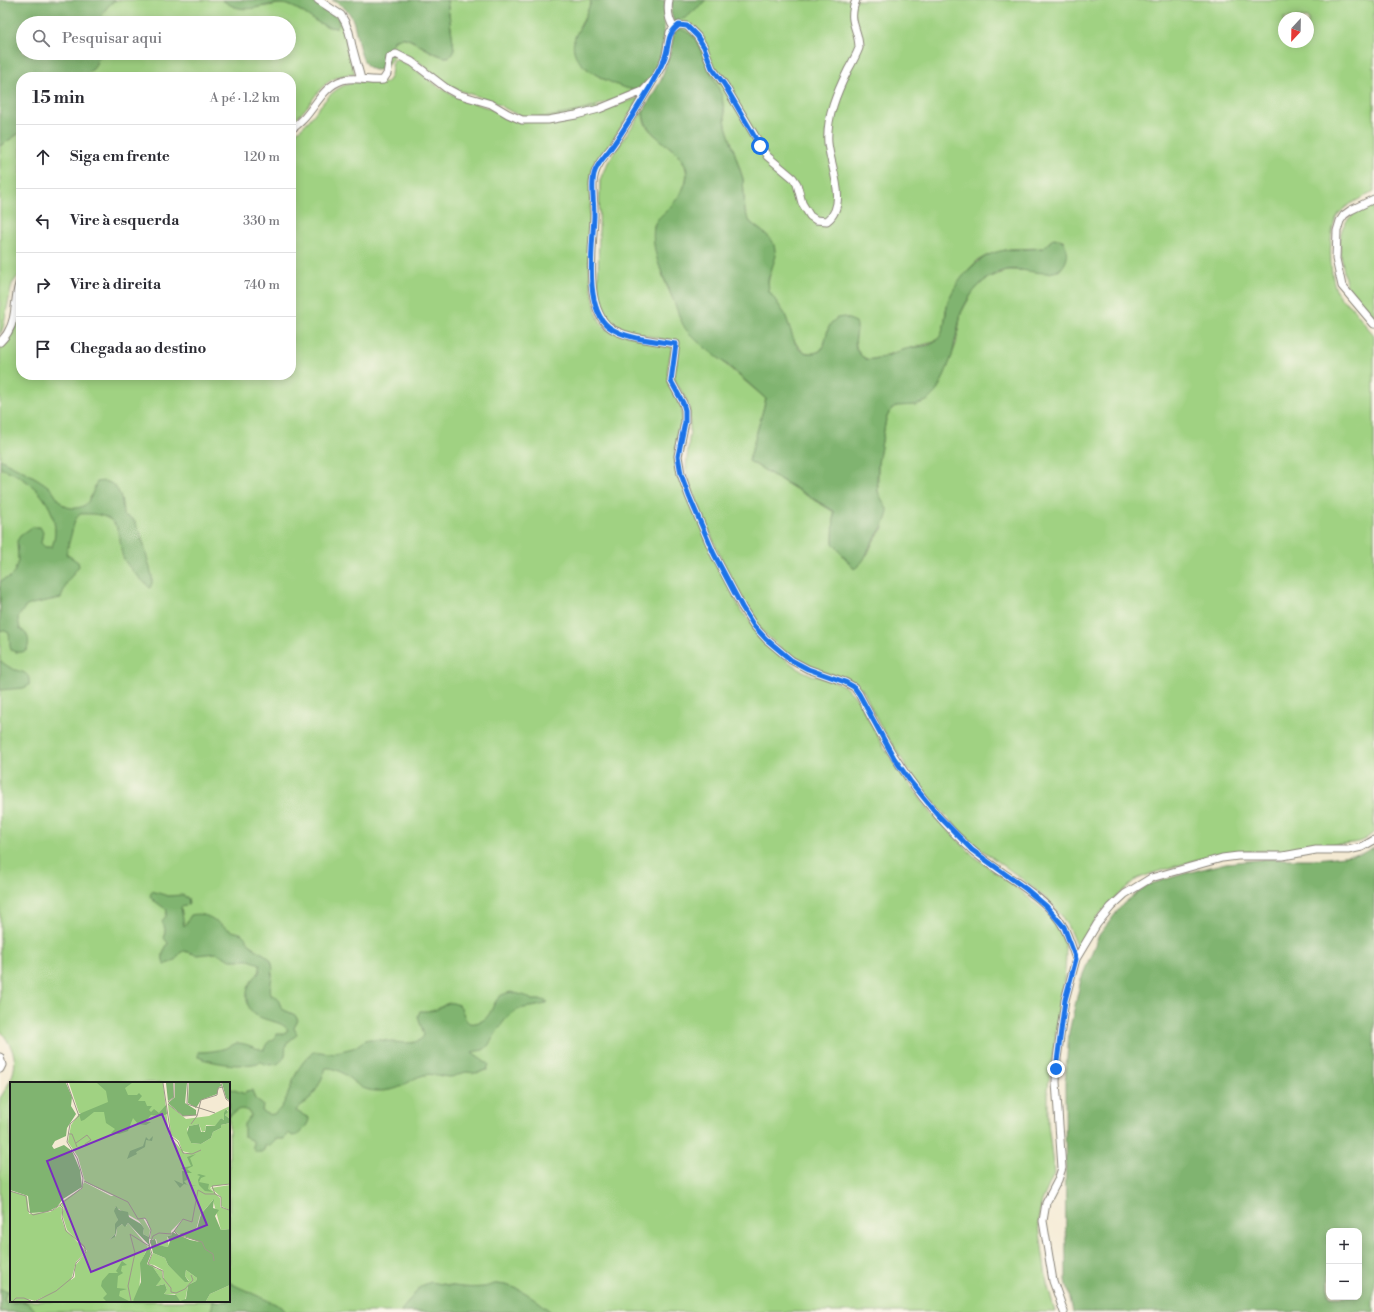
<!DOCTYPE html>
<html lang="pt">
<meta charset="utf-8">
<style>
body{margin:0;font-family:"Libre Bodoni",serif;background:#f7f7f7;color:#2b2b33}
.controls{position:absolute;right:12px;bottom:12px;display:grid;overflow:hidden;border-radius:8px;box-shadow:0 2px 10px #0003}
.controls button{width:36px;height:36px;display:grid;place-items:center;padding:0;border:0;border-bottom:1px solid #e1e1e2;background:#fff;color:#2b2b33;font:20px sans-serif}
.compass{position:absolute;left:1278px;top:12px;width:36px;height:36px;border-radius:50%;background:#fff;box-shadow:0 2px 10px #0003;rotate:202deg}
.stop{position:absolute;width:12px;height:12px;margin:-9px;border:3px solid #1a73e8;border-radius:50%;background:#fff}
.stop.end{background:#1a73e8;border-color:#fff;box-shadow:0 1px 4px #0008}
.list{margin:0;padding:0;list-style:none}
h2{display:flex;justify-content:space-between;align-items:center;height:52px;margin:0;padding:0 16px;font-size:17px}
h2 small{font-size:13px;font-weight:400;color:#7c7c81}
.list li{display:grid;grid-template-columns:26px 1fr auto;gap:12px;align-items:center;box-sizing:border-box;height:64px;padding:0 16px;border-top:1px solid #e1e1e2}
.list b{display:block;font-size:15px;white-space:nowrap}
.list em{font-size:13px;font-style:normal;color:#7c7c81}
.icon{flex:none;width:22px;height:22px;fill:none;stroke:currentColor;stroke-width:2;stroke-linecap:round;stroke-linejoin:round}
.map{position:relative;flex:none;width:1374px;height:1312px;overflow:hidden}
.search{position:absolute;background:#fff;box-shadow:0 2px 10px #0003;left:16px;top:16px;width:280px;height:44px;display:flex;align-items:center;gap:10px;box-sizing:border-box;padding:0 14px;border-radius:22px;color:#7c7c81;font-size:15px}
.panel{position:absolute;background:#fff;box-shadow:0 2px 10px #0003;left:16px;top:72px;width:280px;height:308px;border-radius:16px}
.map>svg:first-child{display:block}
.green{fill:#a0d282;stroke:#5e774f;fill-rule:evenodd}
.forest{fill:#80b470;stroke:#4e6846;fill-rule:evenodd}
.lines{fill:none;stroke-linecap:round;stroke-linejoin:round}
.minor-casing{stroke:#888378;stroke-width:9}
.minor{stroke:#fff;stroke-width:7}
.route{stroke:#1a73e8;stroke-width:5}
.inset-road{fill:none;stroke:#9e988a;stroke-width:1}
.view{fill:#7b2cbf;fill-opacity:0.15;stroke:#7b2cbf;stroke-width:2}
.inset-edge{fill:none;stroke:#1c1c1c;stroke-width:2}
</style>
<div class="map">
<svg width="1374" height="1312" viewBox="0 0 1374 1312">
<rect width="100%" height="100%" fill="#fbf7ec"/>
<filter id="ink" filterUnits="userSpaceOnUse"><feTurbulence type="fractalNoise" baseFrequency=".025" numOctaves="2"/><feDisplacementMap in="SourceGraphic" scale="8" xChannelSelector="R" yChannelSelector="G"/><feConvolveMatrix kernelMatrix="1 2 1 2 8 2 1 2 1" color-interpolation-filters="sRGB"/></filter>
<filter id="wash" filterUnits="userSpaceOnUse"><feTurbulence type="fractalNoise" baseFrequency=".012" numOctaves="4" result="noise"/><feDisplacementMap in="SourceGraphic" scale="16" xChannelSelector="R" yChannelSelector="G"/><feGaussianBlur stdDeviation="0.9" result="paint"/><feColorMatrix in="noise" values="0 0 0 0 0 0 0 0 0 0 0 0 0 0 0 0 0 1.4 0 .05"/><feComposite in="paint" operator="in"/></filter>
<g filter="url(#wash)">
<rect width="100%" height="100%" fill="#f4ead3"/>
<path class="green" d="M116 0H222C244 13 250 8 273 5 278 4 283 3 288 5 305 10 317 27 336 28L339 21 338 18 344 25 350 60 355 74C315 76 318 104 291 122V77H83L94 68 101 53H289V23H100C102 13 107 5 116 0Z
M447 0H590L591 3 583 21 579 27 586 68 603 79 635 89 641 87C616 102 557 121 527 117 513 115 503 106 491 101 477 95 461 93 448 85 431 74 418 56 397 52L387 65 385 62 386 55 396 39C399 38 402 37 405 38 414 40 445 64 451 55 452 55 453 50 454 49Z
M706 0H1374V192C1362 198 1346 204 1338 215 1327 230 1329 281 1339 296 1342 300 1347 303 1351 306 1359 315 1366 326 1374 335V832C1367 839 1361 842 1352 843L1305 847 1291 850 1234 852 1213 855 1150 874 1137 879 1110 903 1098 916 1077 948 1069 929 1061 915 1049 901 1025 881 968 840 920 787 879 724 865 694 862 689 850 680 820 671 794 660 760 629 723 563 691 488 686 469 690 429 689 406 685 397 675 381 674 376 679 343 623 330 612 324 605 314 601 304 598 287 600 180C609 154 630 132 644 109 635 140 697 146 685 184 680 200 665 213 654 225 654 249 660 273 671 295L725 364 766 399 749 461 834 512 833 543 867 555 874 540 883 528 880 498 878 492V463L886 419 890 411 947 368 956 344 961 313 972 293 980 284 988 278 1008 270 1059 271C1068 260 1069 253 1063 240L1054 238 1043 248 1009 249 986 256 977 261 967 271 953 291 946 308 944 329 941 336 934 342 903 350 870 360C858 357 854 347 856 335L826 338C824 345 822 352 814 353 794 356 791 328 785 315 781 306 773 300 769 292 766 283 771 276 771 267 771 257 769 247 768 236L750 222 745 212 743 179 726 126 724 108 718 88 695 38 677 30 674 23 697 8ZM1284 18H1308V42H1284Z
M397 59 409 65 436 85 449 93 464 100 492 109 508 119 520 122 619 104 641 97 593 169C589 184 591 199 590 215 589 244 587 266 593 295 595 308 596 318 606 329L672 347C670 358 664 375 670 387 674 395 681 402 682 411 683 428 673 444 675 461 675 465 677 469 678 473L741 611 785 659 799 669 812 675 832 680 844 686 852 693 860 703 884 748 900 771 932 814 974 856 1023 893 1046 912 1058 928 1064 941 1066 955 1065 972 1048 1087V1123L1054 1174 1042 1201 1039 1215V1225L1047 1284 1055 1312H0V1098C18 1071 21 1057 0 1030V348C19 330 15 314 21 292V375H291V135C315 123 322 92 348 84 359 80 373 82 385 83 394 77 390 69 394 60ZM11 1083H229V1301H11Z
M21 132V272L12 284 3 328 0 335V146Z
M1374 204V317C1366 308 1356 299 1349 290 1345 283 1344 274 1343 266 1336 231 1340 217 1374 204Z"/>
<path class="forest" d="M0 0H116C107 5 102 13 100 23H23V53H101L94 68 83 77H21V132L0 146Z
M222 0H309L324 8 338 17 339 25 336 28C317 27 305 10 288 5 272 0 255 12 239 8 232 7 227 3 222 0Z
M332 0H447L454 49C453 50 452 55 451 55 445 64 414 39 405 38 402 37 398 39 395 39L386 55 382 69C357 78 359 29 351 16 347 9 340 4 332 0Z
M590 0H665C664 27 667 62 646 82 643 85 640 88 636 89 628 91 610 82 602 78 591 72 577 64 574 51 571 39 579 30 584 20 586 14 588 8 591 3Z
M672 0H706L687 17 674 23 671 13Z
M681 29 689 33 695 38 722 96 726 126 743 179 745 212 750 222 768 236 774 245 776 256 768 280 769 291 785 314 795 343 800 350 807 353H814L820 351 824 346 828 329 831 323 837 318 844 317 856 322C860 331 851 342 858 352 859 354 863 357 865 359 873 361 894 354 903 350 912 346 926 348 935 342 947 333 944 313 949 299 955 285 966 270 979 261 1000 245 1019 251 1043 248L1054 238 1063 241C1067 248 1069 253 1066 261 1057 284 1024 266 1006 270 983 276 970 293 961 313L952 356 942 381 936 392 927 401 916 405 896 406 890 411 886 419 878 463 877 481 878 492 888 511C886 523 881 529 874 539 866 551 867 561 854 569L833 543 834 511 749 461 766 399C753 387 739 375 725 363 712 353 699 344 688 332 681 324 678 312 674 302 665 279 650 252 654 227 655 219 664 214 669 208 677 200 687 186 687 174 687 147 644 141 643 112L661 80 670 53 674 33 677 30Z
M0 459C16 468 34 475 49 487 55 493 58 502 65 506 70 509 81 509 86 504 92 498 93 489 97 482 118 477 123 499 123 515L133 519 141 534 152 576V583L150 588C142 580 131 571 125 561 120 553 121 543 119 534 115 515 96 513 80 514L75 520 66 554 78 562 79 566 67 582 61 598 32 604 25 607 18 618 20 629C29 634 30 640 27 650 21 653 17 653 11 650 9 644 10 639 9 633L3 630 0 631V582L4 579 9 578 14 573 18 561 17 541 20 536 32 527H40L43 532 41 543 45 547H52C65 511 33 478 0 468Z
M0 660C3 663 7 666 11 668 20 673 31 670 29 685L24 688 0 690Z
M1374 847V1312H1073L1066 1280 1065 1082 1069 1032 1081 979 1099 935 1123 904 1147 885 1183 874 1226 863 1268 859H1317L1361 854ZM1329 1231H1359V1297H1329Z
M152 891 168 896 182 895 188 898 189 903 186 906 181 907 184 926 191 915C207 911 217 923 230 930 234 932 238 932 242 934 247 938 249 944 254 948 259 952 268 955 271 961 276 971 268 985 271 995L277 997 282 1009 295 1015 298 1020 294 1028 297 1034C294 1039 288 1040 286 1045 285 1048 286 1052 285 1055 281 1066 270 1067 261 1062 245 1068 214 1064 198 1057V1052C207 1052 217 1051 226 1048 230 1047 233 1044 237 1043 247 1043 255 1049 264 1050 266 1044 268 1041 274 1039L276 1034H284L288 1031C284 1019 258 1023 250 1009 245 1001 246 990 251 982 256 974 261 975 260 964L249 960H231L216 953 197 955 184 951 181 952 175 960 165 965C160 957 164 950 168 943L164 938 165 929 162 921 166 916 167 910 153 900 150 896Z
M511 992 526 996 532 1000H543L548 1002C540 1007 533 1006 524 1008 504 1012 498 1033 487 1047L483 1050 472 1052 489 1064 487 1070C483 1071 479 1073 475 1073 472 1073 469 1072 466 1072 461 1073 457 1076 451 1077 442 1077 433 1073 424 1075 415 1077 410 1082 402 1086 393 1091 378 1092 369 1090 352 1086 344 1067 326 1068 322 1079 317 1090 310 1099 305 1104 299 1105 296 1111L309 1118C309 1125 302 1130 298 1135L293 1136 288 1133 284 1139H276L270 1145 265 1146 264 1150 261 1152H256L253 1148V1141L244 1137V1124L251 1115 249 1111C239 1107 237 1110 229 1117V1088L245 1094 246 1091 252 1090 255 1099 263 1105 262 1111C282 1127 290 1084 296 1074 300 1065 306 1058 313 1052 319 1051 323 1053 329 1053 333 1053 349 1049 353 1048 360 1045 364 1038 372 1039 385 1039 417 1050 424 1035L418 1016 420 1011C425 1011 430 1011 435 1010 443 1007 448 999 458 1005 465 1010 463 1026 475 1023 492 1020 490 1007 499 997 502 994 507 993 511 992Z
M229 1281 232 1284 282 1307 286 1312H210L212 1307 213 1301H229Z
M431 1282C448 1285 466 1289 483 1287 488 1287 493 1283 498 1284 520 1286 535 1298 551 1312H400L421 1286Z
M0 1289 8 1291 5 1296 4 1301C16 1307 23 1295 34 1309V1312H0Z"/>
</g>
<g filter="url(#ink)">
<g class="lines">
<g class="minor-casing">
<path id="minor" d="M318 0 341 15 345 22 349 32 352 46 361 79
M669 0C667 11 668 19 674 28
M654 79C641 101 628 123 614 144 609 151 602 158 598 166 589 181 595 200 594 217 593 246 584 302 607 325 620 338 658 341 676 344L671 381 683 403 685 410V422L678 456 681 474 689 496 714 554 742 607 754 626 766 639 791 660 808 669 845 682 854 687 859 694C888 751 923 807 972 850 999 874 1047 895 1064 928 1069 937 1072 948 1076 959
M291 129C312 118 319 87 343 80 356 76 370 82 383 80L387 74 390 57 396 54 412 62 446 88 457 94 491 104 508 114 522 120H548L576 115 599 109 643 91 654 79 661 67 666 55 670 32 679 25 687 26 697 36 704 47 712 68 724 84 767 156 793 178 797 184 802 203 810 216 816 220 827 221C849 204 830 166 828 143 826 118 837 92 848 70 852 63 856 56 859 48 859 28 847 23 856 0
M1374 199 1351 210 1344 215 1340 221 1337 231 1336 259 1342 286 1374 324
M0 342C3 339 6 336 8 332 18 316 13 296 21 279
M0 1057 2 1065 0 1069
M1064 1312 1053 1281 1043 1221 1046 1203 1058 1180 1062 1168 1056 1082 1057 1059 1065 1000 1076 959 1097 924 1111 907 1125 894 1151 878 1222 858 1238 856H1283L1316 850H1348L1362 847 1374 840"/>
</g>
<use href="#minor" class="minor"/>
</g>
</g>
<g class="lines" filter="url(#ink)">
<path class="route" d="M760 146 724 84 712 68 704 47 697 36 687 26 679 25C666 35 670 43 665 57 661 67 655 77 650 87 637 108 625 129 611 148 605 157 597 163 594 174 591 187 594 202 594 216 593 244 583 308 609 327 625 339 657 341 676 344L671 381 683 403 685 410V422L678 456 681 474 689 496 714 554 742 607 754 626 766 639 791 660 808 669 845 682 854 687 859 694 894 758 910 781 938 815 972 850 1026 889 1046 906 1064 927 1076 959 1065 1000 1056 1069"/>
</g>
<g transform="translate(10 1082)">
<rect width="220" height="220" fill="#f4ead3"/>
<path d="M59 1H153L159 53 175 72 192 68 180 71 172 69 169 59 161 53 158 22 176 37 199 34 220 24V37L215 33 218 29 216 27 214 38 211 36 206 44 196 43 195 49 192 50 189 42 179 44 177 47 181 61 191 62 201 56 203 50 211 46V43L220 41V102L203 104 200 106 210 116V125L219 128 211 124V115L201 106 220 103V147L211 148 203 118 190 133 186 148 168 152 164 149 173 137 161 149 162 153 157 154 159 165 148 164 146 157H140L146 152 140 157 141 149 136 137 133 136 140 148 139 155 133 152 134 146 129 139 105 125 108 138 105 152 99 158 106 154 107 146 112 142 116 144 118 141 138 165 131 180 129 212 123 219H27L35 214 25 219 18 217 20 219H0V109L17 114 19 132 40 130 50 124 53 127 51 135 55 147 76 169 66 180 61 198 65 195V184L77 169 57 148 52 132 54 126 51 123 54 118 71 107 74 100 101 114H104L75 100 68 75 58 60 61 43 69 32 75 31H69ZM143 171 155 176 158 183 176 200 179 199 175 194 176 188 187 196 186 199 178 203 175 219H169L165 212H154L157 208 155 202 146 204 150 196 143 185 138 184 143 183 146 187 152 188 153 196 154 197 153 188 144 183 138 182ZM220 203V219H196L200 212Z" fill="#a0d282"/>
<path d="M0 1H56L62 15 61 24 66 32 57 46 56 54 45 59 42 64 44 67 54 63 62 69 70 88 72 105 53 117 47 125 37 130 20 131 18 114 0 108ZM87 1H122L115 6 118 13H127L129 11 132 14 128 19H135L137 24H142L139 28 141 30 144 27 149 31 156 23 157 32 152 34 141 33 135 40H141L136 43 128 42 123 36 118 49 109 52 101 51 105 47 96 41 94 30H84L74 38 68 40 71 39 69 32 98 20 96 9ZM156 1H163L164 15 158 19ZM165 1H177L175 21 186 28V33L173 34 158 21 165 15ZM179 1H210L212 4 209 5 207 12 191 18 186 26 178 21ZM212 1H220V19L216 16ZM216 27 218 30 215 33 220 37V41L211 43V46L203 50 201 56 191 62 181 61 177 51 179 44 189 42 191 50H195L196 44H205L211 36 214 38V31ZM143 54 142 59 136 58 135 65 126 70 127 72 117 77 120 69 133 64 136 55 139 58ZM186 72 180 76 183 84 177 87 182 91H187H177V98L174 99 177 103 187 104H182L174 102 170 106 164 98 173 102 172 89H176L171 86 181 84 177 75ZM189 92 196 94 191 96 189 100 199 102 198 107 203 110 195 109 189 103 188 98 190 94 187 93ZM204 117 203 126 209 128 205 134 211 148 220 147V203L200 212 196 219H123L131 200 130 181 139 164 141 172 137 182 143 185 151 197 146 204 155 202 157 208 154 212 166 213 170 219 176 217 178 203 186 199 187 196 176 188 175 194 179 200H175L158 183 155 176 143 171 140 158 145 157 147 163 158 165 160 159 157 154 162 153V150L180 158 190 160 168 152 187 147 191 132ZM106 124 109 128 118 130 119 135 131 142 134 146 133 152 139 155V163L118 141 115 145 112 142 107 146 105 155 99 158 105 152V142L108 138 104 129ZM112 179 117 183 112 184 111 189 113 191 108 194 107 206 117 207 110 209 109 214 119 219H96L93 216 97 212 91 204 92 199 99 191H108L106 189Z" fill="#80b470"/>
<path class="inset-road" d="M153 1 161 54 168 60 173 71 182 72 191 68M178 1 177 22 205 31M211 1 216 17 220 20M158 20 164 15V1M158 22 173 34 187 33M181 42 187 34 191 18 207 13 208 6 213 5M59 52H62L67 65M66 61 77 53 81 58 75 62M74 99 118 120 128 137 135 136 137 139 141 148 139 157M0 109 16 114 18 129 23 133 43 128 72 106 73 96 67 76 57 60 60 42 69 34 57 1M205 112 211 115V125L219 128M164 149 168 153 192 160 195 167 203 172 204 179M139 163 142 172 138 182 153 189V196L161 206V210L166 211 175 207 183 198 181 193M3 219 6 216H14L21 219M26 219 46 209 63 195 66 181 76 170 74 164 56 149 52 135 53 126 50 123M121 219 118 204 125 171 120 152 139 164 143 154 149 151 162 152 173 137 182 140 188 108 195 112H205L202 104 220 102"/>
<path class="view" d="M152 32 197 143 81 190 37 79Z"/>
<rect width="220" height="220" class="inset-edge"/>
</g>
</svg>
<div class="controls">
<button>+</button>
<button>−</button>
</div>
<svg class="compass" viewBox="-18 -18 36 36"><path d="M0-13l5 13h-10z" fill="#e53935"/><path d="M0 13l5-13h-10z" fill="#7c7c81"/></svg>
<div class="stop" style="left:760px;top:146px"></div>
<div class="stop end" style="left:1056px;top:1069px"></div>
<div class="search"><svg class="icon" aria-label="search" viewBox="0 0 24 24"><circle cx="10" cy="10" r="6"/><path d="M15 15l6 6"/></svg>Pesquisar aqui</div>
<section class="panel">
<h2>15 min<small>A pé · 1.2 km</small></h2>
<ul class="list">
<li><svg class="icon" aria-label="ahead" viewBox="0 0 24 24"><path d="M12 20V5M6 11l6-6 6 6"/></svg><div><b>Siga em frente</b></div><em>120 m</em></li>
<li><svg class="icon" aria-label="left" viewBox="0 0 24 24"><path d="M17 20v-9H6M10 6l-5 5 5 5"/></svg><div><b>Vire à esquerda</b></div><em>330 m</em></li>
<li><svg class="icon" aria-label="right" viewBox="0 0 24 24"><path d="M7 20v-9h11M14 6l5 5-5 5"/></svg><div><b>Vire à direita</b></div><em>740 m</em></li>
<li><svg class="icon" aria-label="arrive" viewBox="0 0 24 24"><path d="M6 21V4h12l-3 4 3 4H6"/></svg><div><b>Chegada ao destino</b></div></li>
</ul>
</section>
</div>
